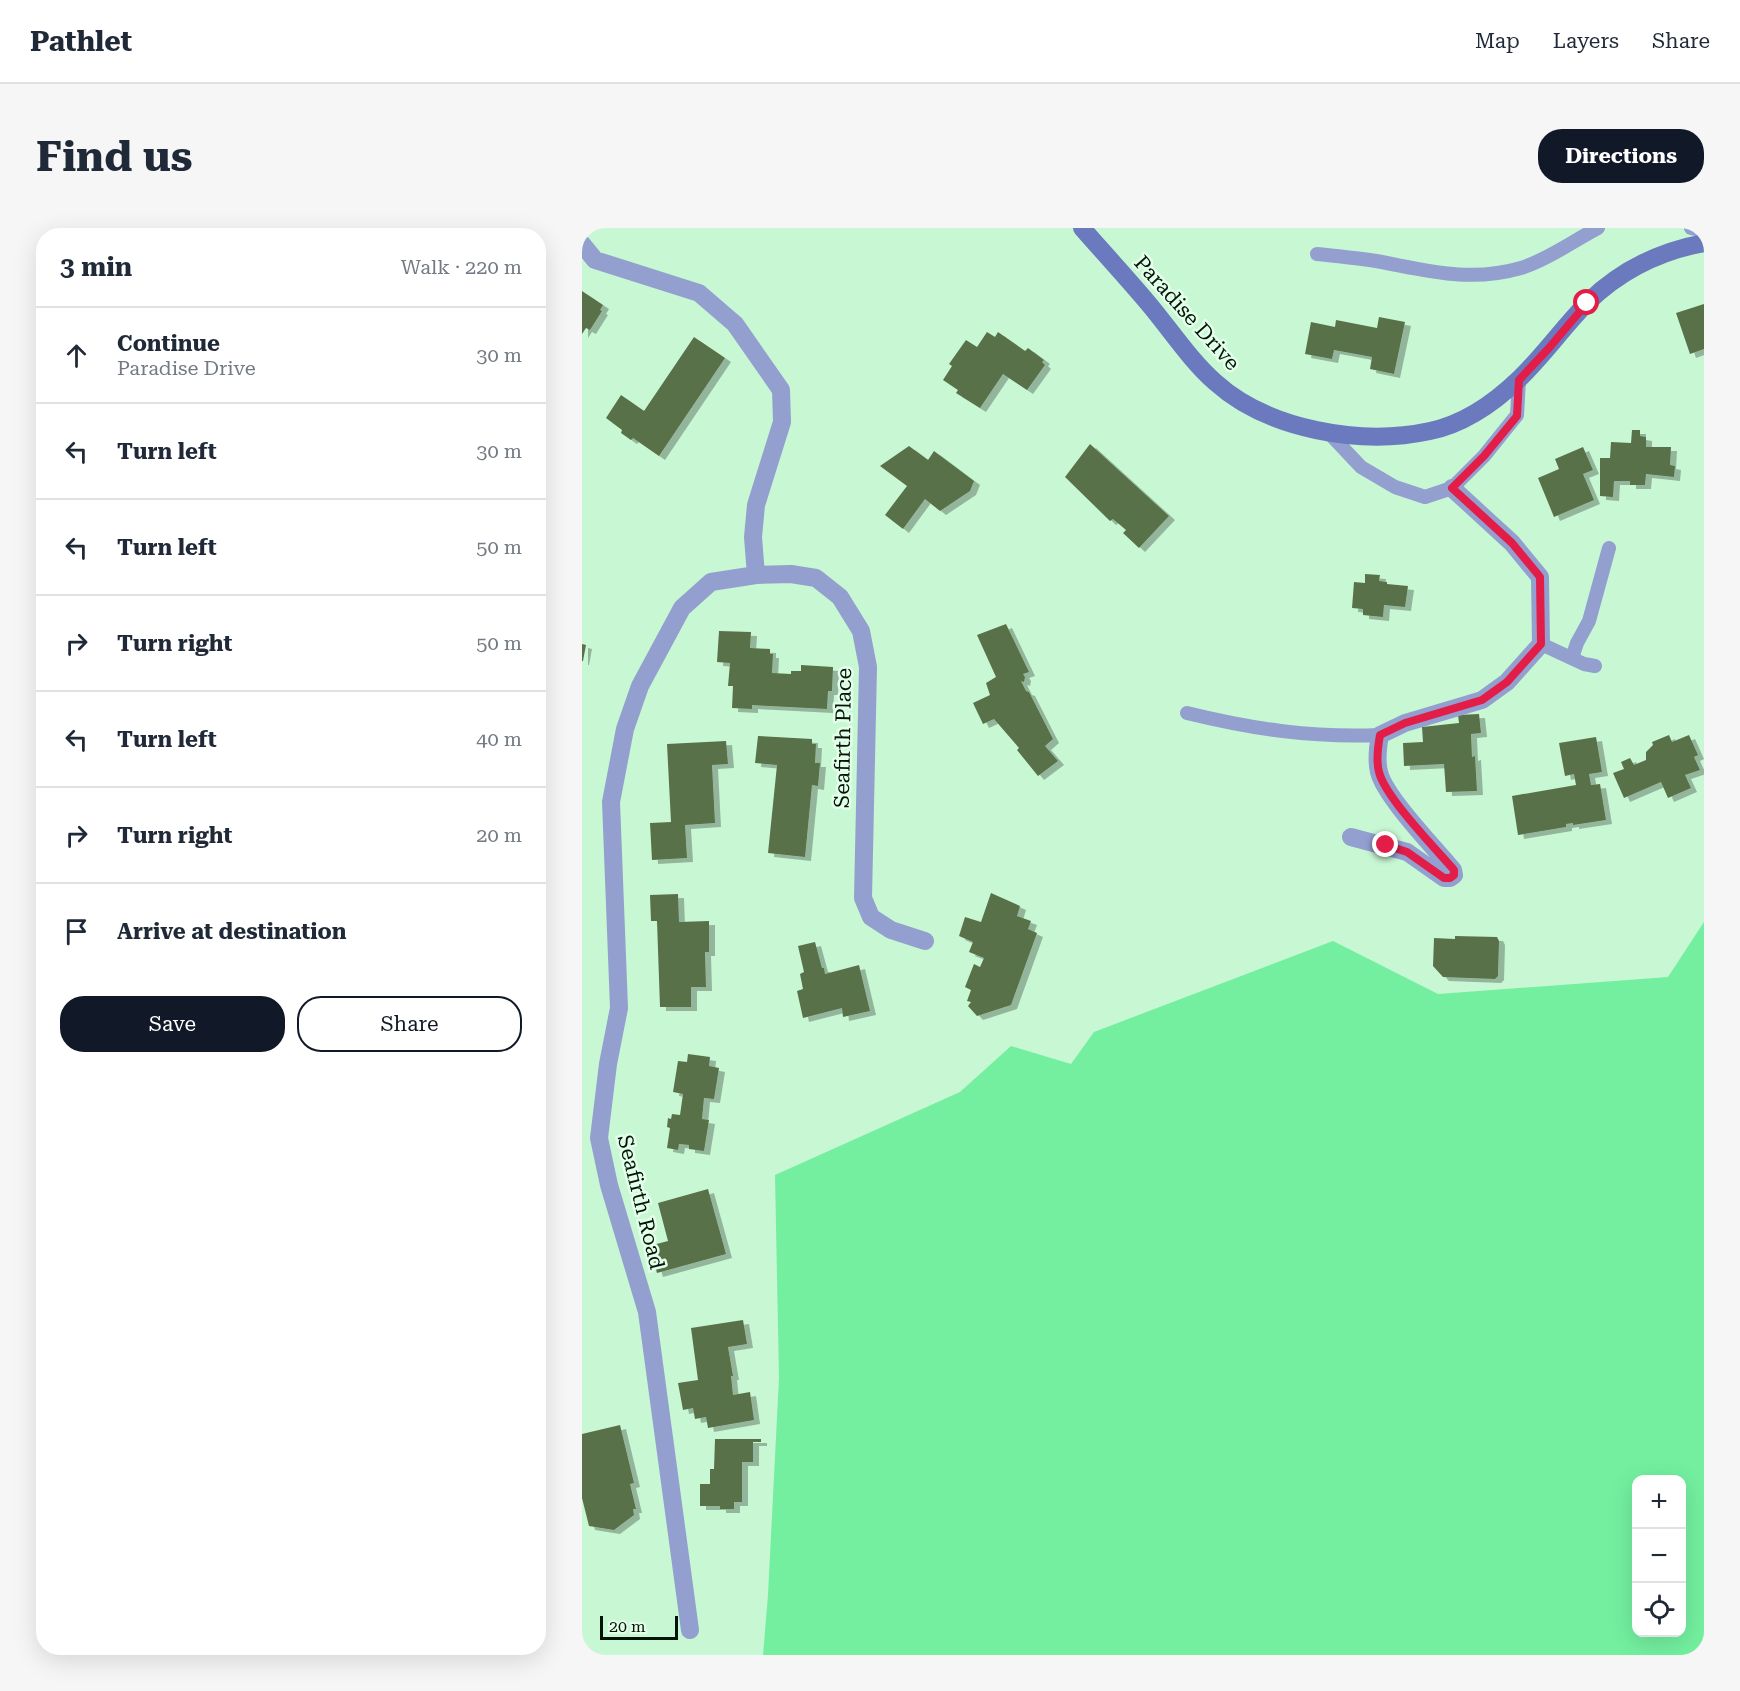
<!DOCTYPE html>
<meta charset="utf-8">
<style>
body{margin:0;font-family:"Roboto Serif",serif;background:#f6f6f7;color:#1f2937}
.controls{position:absolute;right:18px;bottom:18px;display:grid;overflow:hidden;border-radius:12px;box-shadow:0 6px 24px #0002}
.controls button{width:54px;height:54px;display:grid;place-items:center;padding:0;border:0;border-bottom:2px solid #e0e1e3;background:#fff;color:#1f2937;font:30px sans-serif}
.scale{position:absolute;left:18px;bottom:15px;width:78px;box-sizing:border-box;padding-left:6px;border:3px solid #041408;border-top:0;font-size:16px;line-height:21px;white-space:nowrap;color:#041408;-webkit-text-stroke:4px #e3ffea;paint-order:stroke}
.stop{position:absolute;width:18px;height:18px;margin:-14px;border:4px solid #e11d48;border-radius:50%;background:#fff}
.stop.end{background:#e11d48;border-color:#fff;box-shadow:0 2px 6px #0008}
.list{margin:0;padding:0;list-style:none}
h2{display:flex;justify-content:space-between;align-items:center;height:78px;margin:0;padding:0 24px;font-size:26px}
h2 small{font-size:20px;font-weight:400;color:#747a83}
.list li{display:grid;grid-template-columns:39px 1fr auto;gap:18px;align-items:center;box-sizing:border-box;height:96px;padding:0 24px;border-top:2px solid #e0e1e3}
.list b{display:block;font-size:22px;white-space:nowrap}
.list p{margin:0;font-size:20px;white-space:nowrap;color:#747a83}
.list em{font-size:20px;font-style:normal;color:#747a83}
.actions{display:flex;gap:12px;padding:18px 24px}
.actions a{flex:1;padding:14px 0;border:2px solid #111827;border-radius:24px;text-align:center;font-size:21px;color:#111827}
.actions .main{background:#111827;color:#fff}
.icon{flex:none;width:33px;height:33px;fill:none;stroke:currentColor;stroke-width:2;stroke-linecap:round;stroke-linejoin:round}
.map{position:relative;flex:none;width:1122px;height:1427px;overflow:hidden;border-radius:24px}
header{display:flex;align-items:center;gap:36px;box-sizing:border-box;height:84px;padding:0 30px;background:#fff;border-bottom:2px solid #e0e1e3}
header strong{font-size:28px}
nav{display:flex;gap:33px;margin-inline-start:auto;font-size:21px}
.intro{display:flex;align-items:center;justify-content:space-between;box-sizing:border-box;height:144px;padding:0 36px}
h1{margin:0;font-size:42px}
.button{padding:15px 27px;border-radius:24px;background:#111827;color:#fff;font-size:21px;font-weight:700}
main{display:flex;gap:36px;padding:0 36px}
aside{flex:1;background:#fff;border-radius:24px;box-shadow:0 6px 24px #0002}
.map>svg:first-child{display:block}
.water{fill:#73ef9f;fill-rule:evenodd}
.building{fill:#597149;filter:url(#shadow)}
.lines{fill:none;stroke-linecap:round;stroke-linejoin:round}
.lane{stroke:#939fcf;stroke-width:14}
.street{stroke:#939fcf;stroke-width:18}
.secondary{stroke:#6b7abf;stroke-width:18}
.route{stroke:#e11d48;stroke-width:8}
.labels{text-anchor:middle;dominant-baseline:central;stroke-width:5;stroke-linejoin:round;paint-order:stroke}
.street-label{font-size:21px;fill:#041408;stroke:#e3ffea}
</style>
<header>
<strong>Pathlet</strong>
<nav><a>Map</a><a>Layers</a><a>Share</a></nav>
</header>
<div class="intro"><h1>Find us</h1><a class="button">Directions</a></div>
<main>
<aside>
<h2>3 min<small>Walk · 220 m</small></h2>
<ul class="list">
<li><svg class="icon" aria-label="ahead" viewBox="0 0 24 24"><path d="M12 20V5M6 11l6-6 6 6"/></svg><div><b>Continue</b><p>Paradise Drive</p></div><em>30 m</em></li>
<li><svg class="icon" aria-label="left" viewBox="0 0 24 24"><path d="M17 20v-9H6M10 6l-5 5 5 5"/></svg><div><b>Turn left</b></div><em>30 m</em></li>
<li><svg class="icon" aria-label="left" viewBox="0 0 24 24"><path d="M17 20v-9H6M10 6l-5 5 5 5"/></svg><div><b>Turn left</b></div><em>50 m</em></li>
<li><svg class="icon" aria-label="right" viewBox="0 0 24 24"><path d="M7 20v-9h11M14 6l5 5-5 5"/></svg><div><b>Turn right</b></div><em>50 m</em></li>
<li><svg class="icon" aria-label="left" viewBox="0 0 24 24"><path d="M17 20v-9H6M10 6l-5 5 5 5"/></svg><div><b>Turn left</b></div><em>40 m</em></li>
<li><svg class="icon" aria-label="right" viewBox="0 0 24 24"><path d="M7 20v-9h11M14 6l5 5-5 5"/></svg><div><b>Turn right</b></div><em>20 m</em></li>
<li><svg class="icon" aria-label="arrive" viewBox="0 0 24 24"><path d="M6 21V4h12l-3 4 3 4H6"/></svg><div><b>Arrive at destination</b></div></li>
</ul>
<div class="actions"><a class="main">Save</a><a>Share</a></div>
</aside>
<div class="map">
<svg width="1122" height="1427" viewBox="0 0 1122 1427">
<defs>
<filter id="shadow"><feDropShadow dx="6" dy="4" stdDeviation="0" flood-color="#0004"/></filter>
</defs>
<rect width="100%" height="100%" fill="#c8f7d4"/>
<path class="water" d="M1122 694V1427H181L186 1367 197 1150 193 947 378 864 429 818 489 836 512 804 751 713 856 766 1086 749ZM1054 1252H1100V1404H1054Z"/>
<path class="building" d="M0 63 21 77 18 82 20 83 8 102 4 100 0 106Z
M1122 76V121L1108 126 1094 85Z
M797 89 823 94 812 146 788 141 790 129 752 122 750 131 723 126 729 94 753 99 754 92 795 100Z
M405 104 413 109 416 104 443 123 446 120 462 132 460 134 463 137 445 162 421 146 398 180 374 165 376 162 361 152 370 138 367 136 384 112 395 119Z
M112 109 143 130 77 228 51 210 49 212 39 205 40 202 24 190 39 167 62 183Z
M1050 202H1058V208L1064 209V219H1089L1088 237 1093 238 1092 249 1064 246 1063 257H1048V253H1032L1031 269 1018 268V230H1028L1029 214 1049 215Z
M508 216 587 288 557 320 541 305 544 302 531 291 528 293 483 249Z
M327 218 346 232 352 223 392 253 388 263 358 283 343 271 321 301 303 287 325 258 298 238Z
M1001 219 1011 242 1001 246 1012 272 972 289 956 250 977 241 973 231Z
M783 346 798 347 797 353 805 354V356L826 358 823 379 802 377 801 389 781 387V381L770 380 772 354 783 355Z
M424 396 447 444 441 446 443 449 442 454 439 453 444 463 447 464 471 511 463 518 476 533 456 548 435 522 437 520 412 491 401 496 391 475 408 467 404 455 414 449 395 407Z
M137 403 169 404 168 420 188 421V426H191L190 445 209 446V443H219V437L251 439 250 463H246L245 481 170 477V481L150 480 151 458H146L148 435 135 434Z
M0 416 4 417 1 433H0Z
M897 486 899 505 889 506 890 529 893 528 895 563 864 564 862 536 822 538 821 515 841 514 840 499 877 495 876 487Z
M1087 507 1090 514 1107 507 1116 527 1112 529 1118 542 1103 547 1109 560 1086 570 1079 554 1042 570 1031 545 1042 541 1039 534 1048 530 1052 537 1064 532V524L1071 517 1070 514Z
M176 508 230 511V516H234L233 535H238L236 558 230 557 223 629 186 625 195 537 173 535Z
M1014 509 1020 544 1007 546 1009 557 1018 556 1024 592 991 597V595L984 596V599L936 607 930 568 994 557 992 546 983 548 977 515Z
M144 513 146 536 130 537 133 595 103 597 105 630 70 632 68 595 89 594 85 516Z
M409 665 438 678 435 688 449 693 446 701 455 705 429 777 395 788 386 778 389 774 385 773 389 762 383 759 392 736 398 739 402 730 387 724 391 714 377 708 383 689 399 694Z
M96 666 97 694 127 693V724H123L124 759H109V779H78L75 693H69L68 667Z
M873 708 915 709 917 713 916 748 913 751 861 749 851 738 852 710 873 711Z
M233 714 240 740H242L243 746 277 737 288 783 261 789 260 780 221 790 215 763 221 761 218 746 222 744 216 718Z
M106 826 128 829 127 838 137 840 132 871 122 870 120 891 127 892 122 923 107 921V917L97 916 96 922 85 920 88 900 85 899 86 890 89 891 90 886 98 887 101 866 91 864 96 833 105 834Z
M126 961 144 1026 75 1045 67 1018 86 1013 76 975Z
M161 1092 165 1116 146 1119 151 1148H149L151 1167 168 1164 172 1192 126 1200 124 1189 113 1191 111 1180 101 1182 96 1155 116 1152 109 1100Z
M38 1197 52 1255 48 1256 54 1281H51L52 1287 32 1302 7 1298 0 1270V1206Z
M133 1211H179V1214H171V1234H160V1274H152V1281H138V1278H118V1256H128V1241H132Z"/>
<g class="lines">
<path class="lane" d="M1109 0 1122 3
M735 26C754 28 774 30 794 33 844 42 887 55 939 40 965 32 991 13 1016 0
M746 204 779 239 813 259 843 269 870 260 902 228 935 187 937 152
M959 416 1002 436 1013 438
M990 430 995 415 1007 393 1027 320
M605 485C670 501 731 510 798 507"/>
<path class="street" d="M0 16 13 32 117 65 153 96 199 162 200 194 174 277 171 309 174 347 129 354 100 380 58 458 43 501 29 574 37 780 26 836 17 910 27 957 65 1084 108 1402
M174 347 209 346 234 350 258 369 279 403 286 439 281 670 289 689 309 702 343 713
M769 609 825 624 862 650H868L872 647 871 642C853 620 803 569 797 544 794 532 796 518 798 507L823 495 900 472 925 454 959 416 958 349 930 315 870 260"/>
<path class="secondary" d="M500 0C522 25 544 49 566 75 588 101 608 132 633 154 686 202 779 218 848 203 882 196 912 175 937 151 962 127 982 98 1006 74 1039 42 1078 23 1122 15"/>
</g>
<g class="lines">
<path class="route" d="M804 617 825 624 862 650H868L872 647V642C853 620 803 569 797 544 794 533 796 518 798 507L823 495 900 472 925 454 959 416 958 349 930 315 870 260 902 228 935 188 937 152 967 120 1005 75"/>
</g>
<g class="labels">
<g class="street-label">
<text transform="translate(605 85) rotate(48)">Paradise Drive</text>
<text transform="translate(261 510) rotate(-89)">Seafirth Place</text>
<text transform="translate(59 974) rotate(76)">Seafirth Road</text>
</g>
</g>
</svg>
<div class="controls">
<button>+</button>
<button>−</button>
<button><svg class="icon" aria-label="locate" viewBox="0 0 24 24"><circle cx="12" cy="12" r="6"/><path d="M12 2v4M12 18v4M2 12h4M18 12h4"/></svg></button>
</div>
<div class="scale">20 m</div>
<div class="stop" style="left:1005px;top:75px"></div>
<div class="stop end" style="left:804px;top:617px"></div>
</div>
</main>
